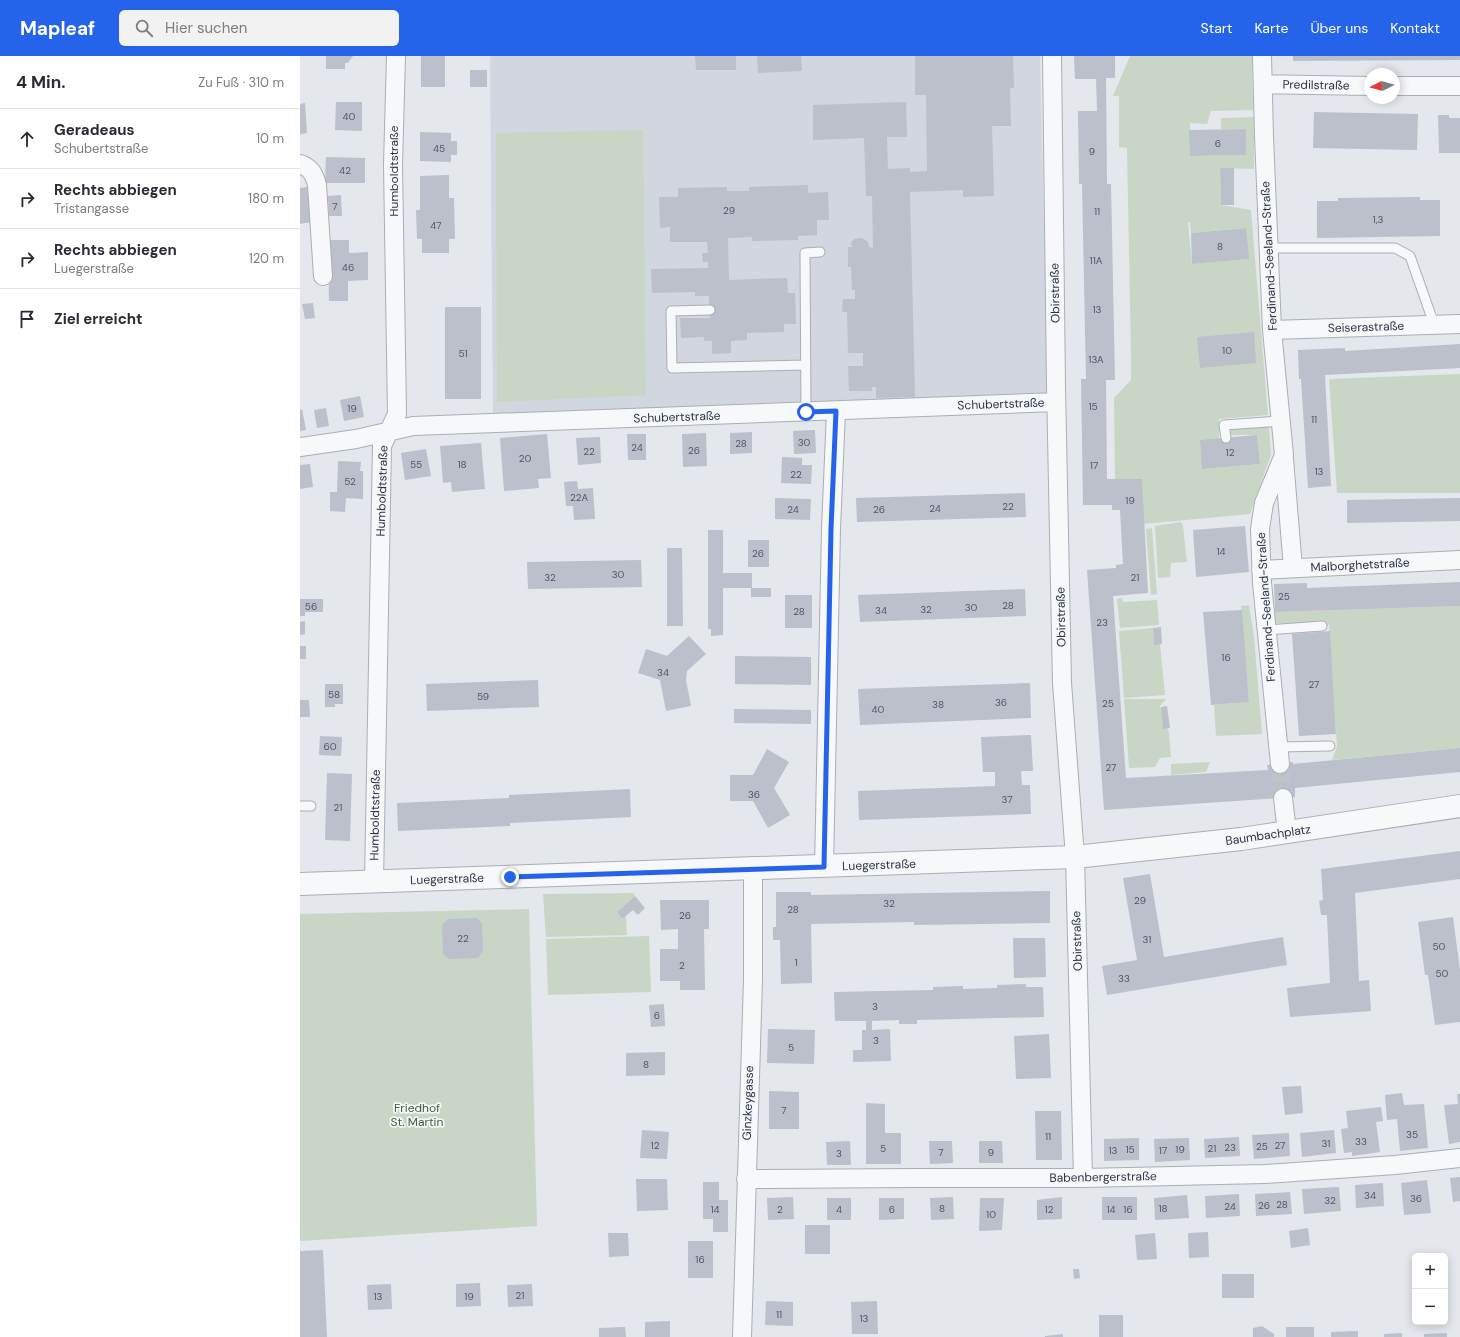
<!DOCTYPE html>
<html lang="de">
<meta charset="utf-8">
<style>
body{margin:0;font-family:"DM Sans",sans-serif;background:#f2f2f3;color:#2b2b33}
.controls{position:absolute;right:12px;bottom:12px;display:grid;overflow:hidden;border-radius:6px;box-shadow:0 2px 10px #0003}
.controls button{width:36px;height:36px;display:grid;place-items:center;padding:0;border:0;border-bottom:1px solid #e1e1e2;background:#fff;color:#2b2b33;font:20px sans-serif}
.compass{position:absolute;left:1064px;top:12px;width:36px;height:36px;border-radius:50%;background:#fff;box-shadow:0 2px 10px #0003;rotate:264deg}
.stop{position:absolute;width:12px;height:12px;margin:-9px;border:3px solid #2563eb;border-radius:50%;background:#fff}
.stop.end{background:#2563eb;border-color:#fff;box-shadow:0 1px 4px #0008}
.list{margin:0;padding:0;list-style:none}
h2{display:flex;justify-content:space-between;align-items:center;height:52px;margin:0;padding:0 16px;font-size:17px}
h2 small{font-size:13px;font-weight:400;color:#7c7c81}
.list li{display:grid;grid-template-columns:26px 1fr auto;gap:12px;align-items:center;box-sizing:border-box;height:60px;padding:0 16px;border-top:1px solid #e1e1e2}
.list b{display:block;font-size:15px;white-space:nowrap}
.list p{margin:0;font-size:13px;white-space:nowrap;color:#7c7c81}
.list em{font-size:13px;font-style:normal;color:#7c7c81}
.icon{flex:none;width:22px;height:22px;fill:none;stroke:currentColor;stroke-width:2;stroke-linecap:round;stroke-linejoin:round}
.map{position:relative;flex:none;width:1160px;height:1281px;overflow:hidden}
header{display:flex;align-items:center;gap:24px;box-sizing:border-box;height:56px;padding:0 20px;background:#2563eb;color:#fff}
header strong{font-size:19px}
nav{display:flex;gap:22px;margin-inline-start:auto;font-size:14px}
.search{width:280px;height:36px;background:#f2f2f3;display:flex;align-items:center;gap:10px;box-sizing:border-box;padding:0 14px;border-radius:6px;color:#7c7c81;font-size:15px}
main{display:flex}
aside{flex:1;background:#fff}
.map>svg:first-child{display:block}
.built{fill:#d2d6de}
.green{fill:#c9d6c5;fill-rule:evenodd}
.building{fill:#bbc0ca}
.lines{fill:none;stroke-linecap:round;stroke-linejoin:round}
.minor-tunnel{stroke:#bfc3cb;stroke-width:18;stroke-dasharray:18 9;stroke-linecap:butt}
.service-casing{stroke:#a9aeb7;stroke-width:11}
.minor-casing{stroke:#a9aeb7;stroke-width:20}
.tertiary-casing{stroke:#a9aeb7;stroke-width:24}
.service{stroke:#f7f8fa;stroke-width:9}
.minor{stroke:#f7f8fa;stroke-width:18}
.tertiary{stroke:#f7f8fa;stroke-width:22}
.route{stroke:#2563eb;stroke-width:5}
.labels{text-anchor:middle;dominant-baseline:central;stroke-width:3.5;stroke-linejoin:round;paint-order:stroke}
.number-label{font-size:10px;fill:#4f5766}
.street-label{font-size:12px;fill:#2b3445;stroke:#f4f6f9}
.park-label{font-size:12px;fill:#3f6138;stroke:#f4f6f9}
</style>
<header>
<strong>Mapleaf</strong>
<div class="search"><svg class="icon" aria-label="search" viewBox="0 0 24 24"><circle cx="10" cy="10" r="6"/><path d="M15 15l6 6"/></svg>Hier suchen</div>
<nav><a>Start</a><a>Karte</a><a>Über uns</a><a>Kontakt</a></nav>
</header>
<main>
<aside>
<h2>4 Min.<small>Zu Fuß · 310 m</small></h2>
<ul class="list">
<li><svg class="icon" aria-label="ahead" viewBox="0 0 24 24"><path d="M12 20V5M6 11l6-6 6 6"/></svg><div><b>Geradeaus</b><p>Schubertstraße</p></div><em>10 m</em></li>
<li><svg class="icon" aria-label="right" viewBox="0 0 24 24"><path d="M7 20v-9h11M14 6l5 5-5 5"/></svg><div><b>Rechts abbiegen</b><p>Tristangasse</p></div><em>180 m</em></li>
<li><svg class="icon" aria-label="right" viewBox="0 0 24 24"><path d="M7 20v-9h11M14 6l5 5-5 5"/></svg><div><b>Rechts abbiegen</b><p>Luegerstraße</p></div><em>120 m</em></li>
<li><svg class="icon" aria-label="arrive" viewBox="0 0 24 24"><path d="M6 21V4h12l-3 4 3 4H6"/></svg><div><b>Ziel erreicht</b></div></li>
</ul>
</aside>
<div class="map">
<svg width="1160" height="1281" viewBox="0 0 1160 1281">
<rect width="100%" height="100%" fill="#e4e7ec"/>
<path class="built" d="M190 0H740L748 339 193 362Z"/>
<path class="green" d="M830 0H952L953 54 911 55 907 68 890 67V100L946 99V73H921V62L954 61V113L920 112 921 149 951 154 968 359 919 363V383L900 385 903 413 960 408 957 379H930L931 373 969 371 971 399 950 458 843 468 842 423H815L814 342 831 324V301L827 92 819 91V40H813ZM888 166H890L891 177 943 172 946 203 892 208Z
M343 74 346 339 197 346 196 77Z
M1160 318V437H1037L1029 323Z
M881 466 883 470 887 506 871 507 870 521 858 522 855 470Z
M852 472 857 538 851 539 846 473Z
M822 542 823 546 857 544 859 569 820 572 817 543Z
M949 549 954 581 962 678 916 680 914 649 949 646 941 550Z
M1160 550V692L1032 704 1037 690 1029 567 1028 570 975 567V556Z
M853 572 854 588H860L865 639 824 642 819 575Z
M824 643H866L860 650 869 677 871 701 860 702 855 711 829 712Z
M910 706 906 716 871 719V708Z
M333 837 335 840 317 856 322 863 326 860 327 879 246 881 243 838Z
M229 853 237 1170 0 1185V858Z
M349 880 351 936 248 939 246 883Z"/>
<path class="building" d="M26 0H53L48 7H45V13H26Z
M121 0H145V31H121Z
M395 0H436V14H396Z
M457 0H501L502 15 458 17Z
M615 0H713L714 32H710L711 70H692L694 140 663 141V134L610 136 615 341 576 342V331H572V335H549L548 310H563V297H548L547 256H542L543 243H555V234H552L551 211H548V191H552L551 187 554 183 562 182 568 186 569 191 573 192 572 140H566L564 82 513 84V49L606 46 607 81H587L588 113 610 112V116L627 115 626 39H615Z
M774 0H815V22H806L807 128H811L815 324H806L807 423H842L848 537 813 540 826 722 968 714 967 709 993 706V708L1160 692V716L995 732V741L804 754 787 514 816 512V509L823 508 820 454H812V449H783L781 323H786L782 128H779L778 55H797L796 23H775Z
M993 0H1160V4L993 5Z
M170 14H187V31H170Z
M36 46H62V75L35 74Z
M5 47 7 77 0 78V48Z
M1014 56 1118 58 1117 94 1013 92Z
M1138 59H1149V62H1160V97H1139Z
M946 73V99L890 100 889 74Z
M120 76 151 77V85H157V99H151V106L120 105Z
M26 101 65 102V127H25Z
M920 112H934V149H921Z
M149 119V142H154L155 183H149V197H122V183H117L116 154H120V120Z
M508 129V137L528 136 529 164H517V179L498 180V184L452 185V181L428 182 429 224 487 222 488 237H495L496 268H484V276L447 277V284L431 285V297L412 298V285H404V281L381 282 380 262H410L409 240H395V236L352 237 351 213 408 212V206H403L402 197H408L407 186H370V171L360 172 359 141H378V132L427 131V135H449V131Z
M7 131 11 166 0 168V132Z
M41 139 42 160H29L28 140Z
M1120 141V144H1140V180L1017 182V145H1038V142Z
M946 172 949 203 892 208 891 177Z
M28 184H49V197L68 196V224L48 225V245H29Z
M13 247 15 262 5 263 2 248Z
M145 251H181V343H145Z
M954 276 956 307 900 312 897 281Z
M1160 288V312L1025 319 1031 430 1008 432 1001 323H999L998 294 1045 292V295Z
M60 340 64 361 44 365 40 344Z
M26 352 29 370 17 372 14 354Z
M2 353 6 374 0 375V354Z
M515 374 516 397 494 398 493 375Z
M452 376V397L430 398V377Z
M406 377 407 410 383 411 382 378Z
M247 378 251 422 238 423 239 432 204 435 200 382Z
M327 378H346V404H328Z
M957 379 960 408 902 413 900 384Z
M300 381 301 407 278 409 276 382Z
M181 387 185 433 152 436 151 426 143 427 140 390Z
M126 393 131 420 105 424 101 397Z
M482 401 502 402V409H512L511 428 481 427Z
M38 405 61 406 60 415H63V443L46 442 45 456 30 455V436H37Z
M10 408 13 431 0 433V409Z
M277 425 278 433 293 432 295 463 274 464 273 450H266L264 426Z
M725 437 726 461 557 466 556 442Z
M475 442 511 443 510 464 475 463Z
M1160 442V465L1047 467V444Z
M945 470 949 516 896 521 893 474Z
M408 474H423V517H452V532H471V541H451V532H423V579L411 580V573H408Z
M448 484H469V511H448Z
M367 492H382L383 570H367Z
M341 504 342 531 228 533 227 506Z
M1160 526V550L975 556 974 528 1007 527V532Z
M725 533 726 560 560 566 558 539Z
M485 539H512V572H485Z
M0 543H23V556H5V560H0Z
M942 554 949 646 911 649 903 556Z
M5 565V578L0 579V566Z
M861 571 862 588 854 589 853 572Z
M1030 575 1036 678 999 680 992 578Z
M389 580 406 598 387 615 386 624 391 650 366 655 360 624 338 617 346 593 367 600Z
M0 590H6V603H0Z
M435 600 511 601V629L435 628Z
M238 624 239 651 127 655 126 628Z
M730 627 731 662 560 669 558 633Z
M25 628H43V648H35V651H25Z
M0 644H9L10 661H0Z
M867 650 870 672 863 673 861 651Z
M434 653 511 654V668L434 667Z
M731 679 733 715H721L722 729H730L731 758 559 764 558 735 695 730V716H683L681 681Z
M20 680 42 681 41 700 19 699Z
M467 693 489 706 474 732 490 759 468 772 453 745H430V719H453Z
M27 717 52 718 50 785 25 784Z
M330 733 331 761 210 767V770L98 775 97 747 209 742V739Z
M1160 795V823L1055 837 1059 925 1069 924 1071 955 990 961 987 932 1030 927 1027 859H1021L1019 845 1023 844 1021 813Z
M850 818 864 901 983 881 987 909 807 939 802 910 837 904 823 822Z
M750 835V867L614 869V866L511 868 512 927 481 928 480 884H473V871H476V836H511V839Z
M335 840 345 852 338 859 333 854 322 863 317 856Z
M360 844H409V873H404L405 934H380V925H360V893H378V873L361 874Z
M1153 861 1160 914V966L1135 969 1128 919H1125L1118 866Z
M177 862 182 868 183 895 178 902 149 903 143 898 142 869 148 863Z
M713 882H745L746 921 714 922Z
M726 928V931H743L744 961 617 964V968H599V964L572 965V974L590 973 591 1005 553 1006V994H562V974H566V965H535L534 936 633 934V931L663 930V933L697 932V929Z
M364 948 365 970 351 971 349 949Z
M468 973 515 974 514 1008 467 1007Z
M749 978 751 1022 716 1023 714 980Z
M365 996V1019L326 1020V997Z
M1001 1030 1003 1057 985 1059 982 1031Z
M469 1035 499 1036V1073H469Z
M1102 1037 1104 1049 1124 1048 1128 1092 1100 1095 1097 1063 1087 1064 1085 1039Z
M1157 1038H1160V1086L1149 1088 1144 1049 1158 1048Z
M566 1047 585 1048V1077H601V1108H566Z
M1081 1051 1083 1065 1076 1066 1080 1096 1052 1100V1096L1044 1097 1041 1073 1048 1072 1046 1055Z
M735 1055H761L762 1104H736Z
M342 1074 369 1076 367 1103 340 1102Z
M1034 1074 1036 1097 1002 1101 1000 1077Z
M989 1077 990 1100 954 1103 952 1079Z
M939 1081 940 1100 905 1102 904 1083Z
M839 1082V1104L804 1105V1083Z
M889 1082 890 1104 855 1106 854 1083Z
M550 1085 551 1109H527L526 1086Z
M629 1085H652L653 1107 630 1108Z
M679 1085H702L703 1107H679Z
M1160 1121V1145L1153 1146 1150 1122Z
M336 1123H367L368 1154 337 1155Z
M1127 1124 1131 1157 1104 1159 1101 1127Z
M403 1126H419V1144H428V1176H413V1163H403Z
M1083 1127 1084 1150 1056 1152 1055 1129Z
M1039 1131 1041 1155 1004 1158 1002 1133Z
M990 1136 992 1158 956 1160 955 1138Z
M939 1138 940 1160 906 1162 905 1140Z
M887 1139 889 1162 855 1164 854 1142Z
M493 1141 494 1163 468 1164 467 1142Z
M653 1141 654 1163 631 1164 630 1142Z
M762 1141V1163L737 1164V1144Z
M802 1141H837V1164H802Z
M527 1142H551V1164H527Z
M579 1142H604V1163L579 1164Z
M680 1142H704L702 1174 679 1175Z
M505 1169H530V1198H505Z
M1008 1172 1010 1189 991 1192 989 1175Z
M908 1176 909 1201 889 1202 888 1177Z
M308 1177H328L329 1200 309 1201Z
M855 1177 857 1203 837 1204 835 1179Z
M388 1185H413V1222H388Z
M23 1194 27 1281H0V1195Z
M773 1213H779L780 1222 774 1223Z
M922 1218H954V1242H922Z
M180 1227 181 1250 156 1251V1228Z
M91 1228 92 1253 68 1254 67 1229Z
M232 1228 233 1250 208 1251 207 1229Z
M466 1245 493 1246V1270L465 1269Z
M577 1245 578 1278H552L551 1246Z
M799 1259H823V1281H799Z
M370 1265V1281H345V1266Z
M962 1270 974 1278V1281H953V1272Z
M325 1271 326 1281H299V1272Z
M986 1271H1014V1281H986Z
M1058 1275V1281H1031V1276Z
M1102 1277V1281H1084V1278Z
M1147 1277V1281H1124V1278Z
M763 1278V1281H745V1280Z"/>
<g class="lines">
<path class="minor-tunnel" d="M980 708 983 742"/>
<g class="service-casing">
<path id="service" d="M969 192H1095L1110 200 1134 268
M410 254 371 255 372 312 506 309
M506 356 505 197 520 196
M926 382 924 369 981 365
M966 574 1022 570
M978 691 1030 690
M0 750H11"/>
</g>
<g class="minor-casing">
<path id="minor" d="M752 0 756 330 762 627 775 801 783 1122
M962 0 964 80 972 274 984 399 964 447 960 473 962 527 980 708
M963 28 1070 30
M1094 30H1160
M0 108C11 112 14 118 17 129L23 220
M972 274 1160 268
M0 391 56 383 113 370 756 346
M984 403 993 512
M961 514 1160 504
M983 742 987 776
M524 811 531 473 536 355
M74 826 82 390 97 358 93 109 96 0
M446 1123 614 1122H783L965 1118 1095 1109 1160 1102
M442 1281 453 924V813"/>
</g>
<g class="tertiary-casing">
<path id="tertiary" d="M0 828 775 801 941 783 1160 750"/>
</g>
<use href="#service" class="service"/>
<use href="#minor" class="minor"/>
<use href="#tertiary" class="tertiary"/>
</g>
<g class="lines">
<path class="route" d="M210 821 524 811 531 473 536 355 506 356"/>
</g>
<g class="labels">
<g class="number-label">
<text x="49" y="60">40</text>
<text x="918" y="87">6</text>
<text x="139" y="92">45</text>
<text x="792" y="95">9</text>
<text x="45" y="114">42</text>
<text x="35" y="150">7</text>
<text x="429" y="154">29</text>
<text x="797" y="155">11</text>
<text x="1078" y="163">1,3</text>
<text x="136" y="169">47</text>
<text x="920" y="190">8</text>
<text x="796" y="204">11A</text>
<text x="48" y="211">46</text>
<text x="797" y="253">13</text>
<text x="927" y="294">10</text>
<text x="163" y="297">51</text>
<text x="796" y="303">13A</text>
<text x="793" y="350">15</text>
<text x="52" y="352">19</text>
<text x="1014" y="363">11</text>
<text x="504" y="386">30</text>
<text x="441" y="387">28</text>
<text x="337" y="391">24</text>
<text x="394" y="394">26</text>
<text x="289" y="395">22</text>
<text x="930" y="396">12</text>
<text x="225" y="402">20</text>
<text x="116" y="408">55</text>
<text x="162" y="408">18</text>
<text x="794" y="409">17</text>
<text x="1019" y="415">13</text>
<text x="496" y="418">22</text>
<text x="50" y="425">52</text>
<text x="279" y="441">22A</text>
<text x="830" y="444">19</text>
<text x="708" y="450">22</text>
<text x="635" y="452">24</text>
<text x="493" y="453">24</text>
<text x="579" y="453">26</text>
<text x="921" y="495">14</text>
<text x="458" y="497">26</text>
<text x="318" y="518">30</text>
<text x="250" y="521">32</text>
<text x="835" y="521">21</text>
<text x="984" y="540">25</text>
<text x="708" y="549">28</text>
<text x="11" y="550">56</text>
<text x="671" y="551">30</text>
<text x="626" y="553">32</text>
<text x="581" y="554">34</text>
<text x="499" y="555">28</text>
<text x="802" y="566">23</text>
<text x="926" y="601">16</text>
<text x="363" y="616">34</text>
<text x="1014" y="628">27</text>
<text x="34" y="638">58</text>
<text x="183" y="640">59</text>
<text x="701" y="646">36</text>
<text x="808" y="647">25</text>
<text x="638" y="648">38</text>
<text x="578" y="653">40</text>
<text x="30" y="690">60</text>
<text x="811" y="711">27</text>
<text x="454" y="738">36</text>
<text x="707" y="743">37</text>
<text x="38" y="751">21</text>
<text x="840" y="844">29</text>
<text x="589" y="847">32</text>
<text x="493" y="853">28</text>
<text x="385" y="859">26</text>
<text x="163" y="882">22</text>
<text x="847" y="883">31</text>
<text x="1139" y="890">50</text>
<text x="496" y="906">1</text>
<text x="382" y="909">2</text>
<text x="1142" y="917">50</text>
<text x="824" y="922">33</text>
<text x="575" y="950">3</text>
<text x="357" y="959">6</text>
<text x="576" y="984">3</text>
<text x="491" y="991">5</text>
<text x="346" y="1008">8</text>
<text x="484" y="1054">7</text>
<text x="1112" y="1078">35</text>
<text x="748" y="1080">11</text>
<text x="1061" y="1085">33</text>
<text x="1026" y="1087">31</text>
<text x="355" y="1089">12</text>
<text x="980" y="1089">27</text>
<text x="962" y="1090">25</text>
<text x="930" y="1091">23</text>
<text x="583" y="1092">5</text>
<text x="912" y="1092">21</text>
<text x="830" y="1093">15</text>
<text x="880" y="1093">19</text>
<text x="813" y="1094">13</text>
<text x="863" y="1094">17</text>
<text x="641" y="1096">7</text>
<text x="691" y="1096">9</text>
<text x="539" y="1097">3</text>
<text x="1070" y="1139">34</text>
<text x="1116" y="1142">36</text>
<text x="1030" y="1144">32</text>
<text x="982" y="1148">28</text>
<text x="964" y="1149">26</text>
<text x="930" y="1150">24</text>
<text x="642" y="1152">8</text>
<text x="863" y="1152">18</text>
<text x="415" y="1153">14</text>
<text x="480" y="1153">2</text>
<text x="539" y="1153">4</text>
<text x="592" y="1153">6</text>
<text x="749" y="1153">12</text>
<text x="811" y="1153">14</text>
<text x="828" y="1153">16</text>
<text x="691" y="1158">10</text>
<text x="400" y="1203">16</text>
<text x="220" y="1239">21</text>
<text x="78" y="1240">13</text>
<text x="169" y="1240">19</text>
<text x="479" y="1258">11</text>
<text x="564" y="1262">13</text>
</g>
<g class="street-label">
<text transform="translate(1016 29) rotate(1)">Predilstraße</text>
<text transform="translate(94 115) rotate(-90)">Humboldtstraße</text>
<text transform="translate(969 200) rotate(-93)">Ferdinand-Seeland-Straße</text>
<text transform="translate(755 237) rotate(-91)">Obirstraße</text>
<text transform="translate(1066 271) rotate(-2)">Seiserastraße</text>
<text transform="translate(701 348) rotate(-2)">Schubertstraße</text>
<text transform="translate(377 361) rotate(-2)">Schubertstraße</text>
<text transform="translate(82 435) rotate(-88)">Humboldtstraße</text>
<text transform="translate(1060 509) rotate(-3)">Malborghetstraße</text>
<text transform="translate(966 551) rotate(-94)">Ferdinand-Seeland-Straße</text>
<text transform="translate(761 561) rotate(-91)">Obirstraße</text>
<text transform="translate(75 759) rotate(-89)">Humboldtstraße</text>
<text transform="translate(968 779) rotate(-8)">Baumbachplatz</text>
<text transform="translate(579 809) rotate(-2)">Luegerstraße</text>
<text transform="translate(147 823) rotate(-2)">Luegerstraße</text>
<text transform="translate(777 885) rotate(-92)">Obirstraße</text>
<text transform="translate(448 1047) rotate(-88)">Ginzkeygasse</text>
<text transform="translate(803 1121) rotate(-1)">Babenbergerstraße</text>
</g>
<g class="park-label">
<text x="117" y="1052">Friedhof<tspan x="117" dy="14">St. Martin</tspan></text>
</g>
</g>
</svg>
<div class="controls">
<button>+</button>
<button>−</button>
</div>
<svg class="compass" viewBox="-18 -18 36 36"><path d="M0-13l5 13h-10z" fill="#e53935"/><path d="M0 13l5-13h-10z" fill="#7c7c81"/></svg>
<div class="stop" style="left:506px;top:356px"></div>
<div class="stop end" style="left:210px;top:821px"></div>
</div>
</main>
